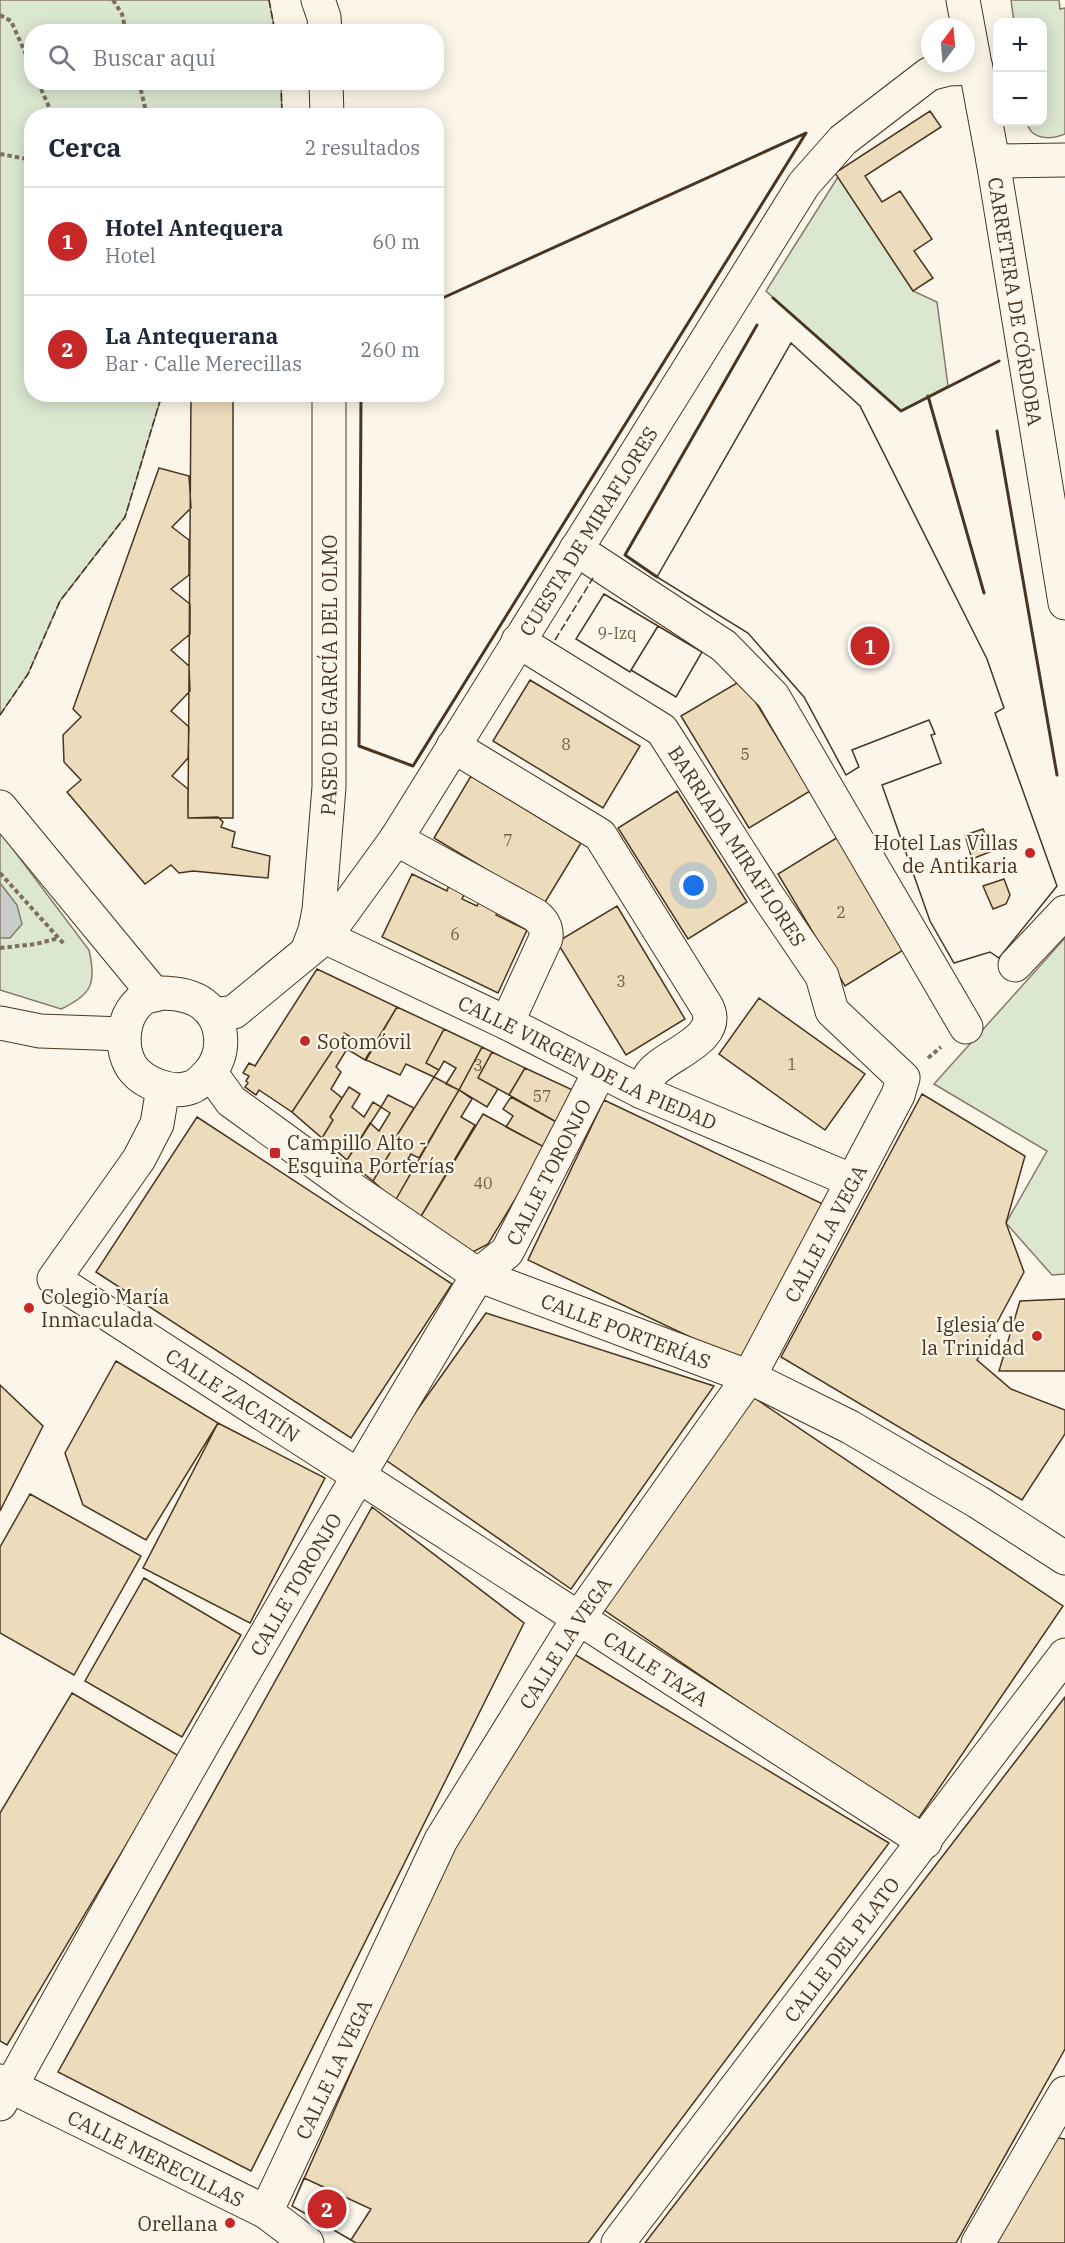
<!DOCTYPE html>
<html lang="es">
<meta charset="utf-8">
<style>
body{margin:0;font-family:"IBM Plex Serif",serif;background:#f6f6f7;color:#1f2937}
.controls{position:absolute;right:18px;top:18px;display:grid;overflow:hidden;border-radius:12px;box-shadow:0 3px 15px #0003}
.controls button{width:54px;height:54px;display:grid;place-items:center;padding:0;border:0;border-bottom:2px solid #e0e1e3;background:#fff;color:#1f2937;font:30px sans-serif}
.compass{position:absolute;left:921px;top:18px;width:54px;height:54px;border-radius:50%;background:#fff;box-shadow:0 3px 15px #0003;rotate:16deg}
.you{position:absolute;left:694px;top:886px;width:21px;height:21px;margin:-15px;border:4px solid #fff;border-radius:50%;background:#1a73e8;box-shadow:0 0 0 9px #1a73e833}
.badge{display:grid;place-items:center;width:39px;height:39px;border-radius:50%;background:#c62828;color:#fff;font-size:20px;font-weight:700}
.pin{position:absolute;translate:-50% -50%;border:3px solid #fff;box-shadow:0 2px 6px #0006}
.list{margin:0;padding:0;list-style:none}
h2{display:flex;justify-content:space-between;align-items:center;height:78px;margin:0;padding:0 24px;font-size:26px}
h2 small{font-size:20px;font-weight:400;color:#747a83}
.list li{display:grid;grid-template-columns:39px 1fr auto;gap:18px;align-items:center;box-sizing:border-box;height:108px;padding:0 24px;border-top:2px solid #e0e1e3}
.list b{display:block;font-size:22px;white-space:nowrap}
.list p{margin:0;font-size:20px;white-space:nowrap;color:#747a83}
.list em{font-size:20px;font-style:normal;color:#747a83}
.icon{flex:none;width:33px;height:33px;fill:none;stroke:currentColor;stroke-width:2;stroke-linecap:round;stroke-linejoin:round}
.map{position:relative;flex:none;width:1065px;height:2243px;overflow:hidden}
.search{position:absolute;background:#fff;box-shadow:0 3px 15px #0003;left:24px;top:24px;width:420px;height:66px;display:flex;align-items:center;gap:15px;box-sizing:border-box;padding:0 21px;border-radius:24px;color:#747a83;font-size:22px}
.panel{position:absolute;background:#fff;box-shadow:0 3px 15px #0003;left:24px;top:108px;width:420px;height:294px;border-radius:24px}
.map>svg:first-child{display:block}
.green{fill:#dce7d0;stroke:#887966;stroke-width:1.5}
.water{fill:#c9cecd;stroke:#887966;stroke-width:1.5}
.building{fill:#ecdcbc;stroke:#4a3520;stroke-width:1.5;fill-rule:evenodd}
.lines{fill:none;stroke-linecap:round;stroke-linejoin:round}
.minor-casing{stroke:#4a3520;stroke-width:35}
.path{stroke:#7f6f5c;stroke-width:4;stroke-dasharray:4.5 3;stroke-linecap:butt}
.minor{stroke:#fbf6e9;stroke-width:33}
.fence{stroke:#4a3520;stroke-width:1.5;stroke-dasharray:8 3;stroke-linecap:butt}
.wall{stroke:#4a3520;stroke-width:3}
.poi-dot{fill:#c62828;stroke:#fbf6e9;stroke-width:2}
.labels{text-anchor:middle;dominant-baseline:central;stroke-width:4.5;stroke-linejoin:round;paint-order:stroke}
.number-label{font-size:16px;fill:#725f47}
.street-label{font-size:20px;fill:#4a3520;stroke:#fbf6e9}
.poi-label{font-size:20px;fill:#4a3520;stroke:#fbf6e9;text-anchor:end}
</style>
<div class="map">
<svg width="1065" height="2243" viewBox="0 0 1065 2243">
<rect width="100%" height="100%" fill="#fbf6e9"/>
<path class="green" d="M0 0H269L275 31 32 32V82L281 83 282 115 32 116V394L162 395 125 517 60 601 28 674 0 715Z
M1011 0H1059L1060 9 1065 8V134C1051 140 1030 140 1027 122H1042V22H1014Z
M838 177 913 291 937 302 948 386 901 411 766 291Z
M0 832 89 950C97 984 91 995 61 1009L0 990Z
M1065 938V1274L1052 1275 1006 1223 1047 1151 934 1084Z"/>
<path class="water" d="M0 883 17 905 22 924 10 938H0Z"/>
<path class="building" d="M930 111 941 127 865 176 882 202 900 191 932 239 914 251 933 278 913 291 835 173Z
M791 343 860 406 987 659 1004 708 995 713 1057 886 999 958 990 952 954 963 930 921 882 785 941 763 931 735 935 734 929 720 852 750 859 767 846 775 804 697 748 633 657 577ZM983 829 992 851 972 859 965 835ZM1004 879 1010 895 1006 904 993 909 983 886Z
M791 343 860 406 987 659 1004 708 995 713 1057 886 999 958 990 952 954 963 930 921 882 785 941 763 931 735 935 734 929 720 852 750 859 767 846 775 804 697 748 633 657 577Z
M191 394H233V818H188Z
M159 468 189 476 191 508 172 527 189 540V575L171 589 190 604V634L171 650 189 666 190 691 171 711 189 727 188 758 172 776 188 789V818L218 817 223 822 221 827 235 832 232 847 270 856 268 878 193 871 179 873 171 865 145 884 67 792 81 780 64 762 63 735 81 717 73 709Z
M604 594 702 652 676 697 631 670 630 672 576 639Z
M604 594 658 626 630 672 576 639Z
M658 626 702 652 676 697 631 670Z
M530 680 640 746 603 808 493 741Z
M742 680 810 791 749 828 681 716Z
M471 776 581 843 544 904 434 838Z
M677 791 747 902 688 939 618 828Z
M838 837 905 949 845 986 778 874Z
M412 874 447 891 449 885 465 893 462 899 477 906 480 900 499 909 496 915 527 930 498 993 382 937Z
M617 906 685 1019 626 1055 557 942Z
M317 969 397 1007 371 1050 344 1033 292 1112 259 1090 256 1095 245 1087 248 1083 246 1081 249 1076 243 1073 249 1063 255 1066Z
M759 998 865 1074 825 1130 719 1054Z
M397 1007 444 1029 426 1063 439 1070 434 1077 406 1064 400 1075 366 1060Z
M444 1029 482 1047 459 1090 446 1084 456 1068 444 1061 439 1070 426 1063Z
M344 1033 371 1050 365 1060 347 1049 336 1067 341 1072 331 1089 342 1098 330 1117 333 1120 322 1138 292 1112Z
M482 1047 492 1052 478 1078 498 1089 487 1107 459 1090Z
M492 1052 525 1068 509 1095 478 1078Z
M525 1068 577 1092 560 1124 509 1095Z
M434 1077 459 1090 419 1158 411 1154 408 1159 416 1164 395 1201 373 1181 394 1146 392 1144 394 1140Z
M349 1087 360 1094 352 1107 364 1117 373 1102 381 1107 347 1160 322 1138 333 1120 330 1117Z
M459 1090 472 1099 461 1117 475 1125 420 1218 395 1201Z
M922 1094 1025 1156 1006 1223 1024 1272 977 1360 1011 1389 1065 1410V1434L1022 1500 781 1357Z
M388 1095 414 1108 394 1140 392 1144 394 1146 373 1181 347 1160 370 1123 379 1131 390 1113 381 1107Z
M511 1097 560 1124 546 1148 506 1127 513 1116 503 1109Z
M604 1100 823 1204 747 1364 528 1260Z
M483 1114 546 1148 488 1244 469 1254 420 1218Z
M197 1117 452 1284 351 1438 96 1272Z
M1065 1299V1371H999L1020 1301Z
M486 1313 714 1386 571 1589 383 1458Z
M116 1361 218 1423 146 1540 83 1505 65 1453Z
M0 1385 43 1426 0 1511Z
M747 1393 1063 1606 916 1822 601 1608Z
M218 1423 325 1478 250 1623 143 1568Z
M30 1494 141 1556 74 1675 0 1633V1547Z
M372 1507 524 1623 251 2171 58 2072Z
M144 1578 241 1635 182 1737 85 1681Z
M574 1654 889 1843 588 2243H356L292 2206 446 1858Z
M72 1693 179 1756 7 2045 0 2041V1813Z
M1065 1697V2049L956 2243H645Z
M1052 2137 1065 2139V2243H993Z
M304 2178 371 2209 351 2240 292 2206Z"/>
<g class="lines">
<g class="minor-casing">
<g id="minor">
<path d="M318 0 324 17 325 32"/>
<path id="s1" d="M963 0 993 161 1065 603"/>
<path d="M326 82 327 116"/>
<path d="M993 161 1065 160"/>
<path d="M576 549 724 646 773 696 966 1027"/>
<path d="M453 746 600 835 707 1007C723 1040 666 1054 651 1074 647 1079 645 1086 642 1092"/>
<path d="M0 807 155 995"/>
<path d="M396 839 535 915C543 921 547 928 546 938L507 1023"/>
<path id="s2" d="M325 937 507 1023 642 1092 853 1181"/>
<path id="s3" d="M308 949 315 930 319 910 329 787V394"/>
<path d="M1015 965 1065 912"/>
<path d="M160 993C174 993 191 995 203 1004 225 1021 226 1053 209 1073 204 1078 198 1085 192 1087 172 1095 142 1083 131 1066 120 1047 122 1018 139 1002 144 997 153 995 160 993Z"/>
<path id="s4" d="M214 1015 234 1012 325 937 396 839 804 184 843 140 929 74 948 69 976 68"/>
<path d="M0 1023 40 1031 124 1034"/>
<path id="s5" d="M210 1072 231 1101 352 1189 478 1275 749 1377 850 1427 978 1502 1065 1558"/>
<path id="s6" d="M163 1088 157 1124 139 1159 54 1279 925 1842"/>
<path id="s7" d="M0 2081 266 2212 307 2243"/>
<path id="s8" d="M0 2104 11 2086C161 1813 317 1543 478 1275L507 1252 600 1071"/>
<path id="s9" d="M266 2212 441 1840 578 1619 749 1377 898 1095 903 1078 832 1011 822 976 767 895 662 730 518 641"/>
<path id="s10" d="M618 2243 1065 1655"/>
<path d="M978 2243 1065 2093"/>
</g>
</g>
<path class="path" d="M113 0 122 14 126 32
M0 15 11 21 32 68
M38 82 53 116
M139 82 147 116
M0 154 32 160
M0 873 64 944
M0 948 36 944 59 938
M928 1058 941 1047"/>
<use href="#minor" class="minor"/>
<path class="fence" d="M269 0 275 32
M281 82 282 116
M555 640 593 578
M0 715 28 674 60 601 125 517 162 394"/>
<path class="wall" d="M773 298 901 411 999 361
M361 394 359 746 413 766 806 133 436 301
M928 396 984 593
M997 431 1057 775
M657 577 625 555 757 325"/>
</g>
<g class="poi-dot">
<circle cx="1030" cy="853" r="6"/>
<circle cx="305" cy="1041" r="6"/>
<rect x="269" y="1147" width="12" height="12" rx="3"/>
<circle cx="29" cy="1308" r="6"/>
<circle cx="1037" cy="1336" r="6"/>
<circle cx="230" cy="2223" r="6"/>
</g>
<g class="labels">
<g class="number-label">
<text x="617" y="633">9-Izq</text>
<text x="566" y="744">8</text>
<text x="745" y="754">5</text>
<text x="508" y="840">7</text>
<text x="841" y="912">2</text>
<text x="455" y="934">6</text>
<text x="621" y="981">3</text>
<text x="792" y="1064">1</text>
<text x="478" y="1065">3</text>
<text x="542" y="1096">57</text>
<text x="483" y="1183">40</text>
</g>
<g class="street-label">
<text stroke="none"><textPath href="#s1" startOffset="306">CARRETERA DE CÓRDOBA</textPath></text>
<text stroke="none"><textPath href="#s4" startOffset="622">CUESTA DE MIRAFLORES</textPath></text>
<text stroke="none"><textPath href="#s3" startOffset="276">PASEO DE GARCÍA DEL OLMO</textPath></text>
<text transform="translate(737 846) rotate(57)">BARRIADA MIRAFLORES</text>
<text stroke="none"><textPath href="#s2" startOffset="291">CALLE VIRGEN DE LA PIEDAD</textPath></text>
<text stroke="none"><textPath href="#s8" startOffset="1084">CALLE TORONJO</textPath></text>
<text stroke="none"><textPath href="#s9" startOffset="1130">CALLE LA VEGA</textPath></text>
<text stroke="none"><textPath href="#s5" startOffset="496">CALLE PORTERÍAS</textPath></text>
<text stroke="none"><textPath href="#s6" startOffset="436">CALLE ZACATÍN</textPath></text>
<text stroke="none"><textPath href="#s8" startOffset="598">CALLE TORONJO</textPath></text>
<text stroke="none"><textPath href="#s9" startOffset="644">CALLE LA VEGA</textPath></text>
<text stroke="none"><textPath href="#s6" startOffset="940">CALLE TAZA</textPath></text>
<text stroke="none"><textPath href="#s10" startOffset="369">CALLE DEL PLATO</textPath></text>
<text stroke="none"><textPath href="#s9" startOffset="158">CALLE LA VEGA</textPath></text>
<text stroke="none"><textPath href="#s7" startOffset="174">CALLE MERECILLAS</textPath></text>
</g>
<g class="poi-label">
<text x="1018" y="842">Hotel Las Villas<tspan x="1018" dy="23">de Antikaria</tspan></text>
<text x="317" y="1041" text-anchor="start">Sotomóvil</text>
<text x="287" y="1142" text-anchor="start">Campillo Alto -<tspan x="287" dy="23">Esquina Porterías</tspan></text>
<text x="41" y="1296" text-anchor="start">Colegio María<tspan x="41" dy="23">Inmaculada</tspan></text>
<text x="1025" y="1324">Iglesia de<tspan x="1025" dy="23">la Trinidad</tspan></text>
<text x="218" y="2223">Orellana</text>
</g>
</g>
</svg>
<div class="controls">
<button>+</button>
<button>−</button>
</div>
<svg class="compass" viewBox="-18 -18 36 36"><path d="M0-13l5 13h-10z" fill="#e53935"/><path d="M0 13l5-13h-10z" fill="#747a83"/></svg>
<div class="you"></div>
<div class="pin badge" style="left:870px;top:646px">1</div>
<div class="pin badge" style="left:327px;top:2209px">2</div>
<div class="search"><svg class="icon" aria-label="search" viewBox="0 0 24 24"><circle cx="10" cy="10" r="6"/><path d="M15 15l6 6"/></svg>Buscar aquí</div>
<section class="panel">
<h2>Cerca<small>2 resultados</small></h2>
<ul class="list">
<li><span class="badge">1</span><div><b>Hotel Antequera</b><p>Hotel</p></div><em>60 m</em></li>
<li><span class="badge">2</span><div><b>La Antequerana</b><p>Bar · Calle Merecillas</p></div><em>260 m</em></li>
</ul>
</section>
</div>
